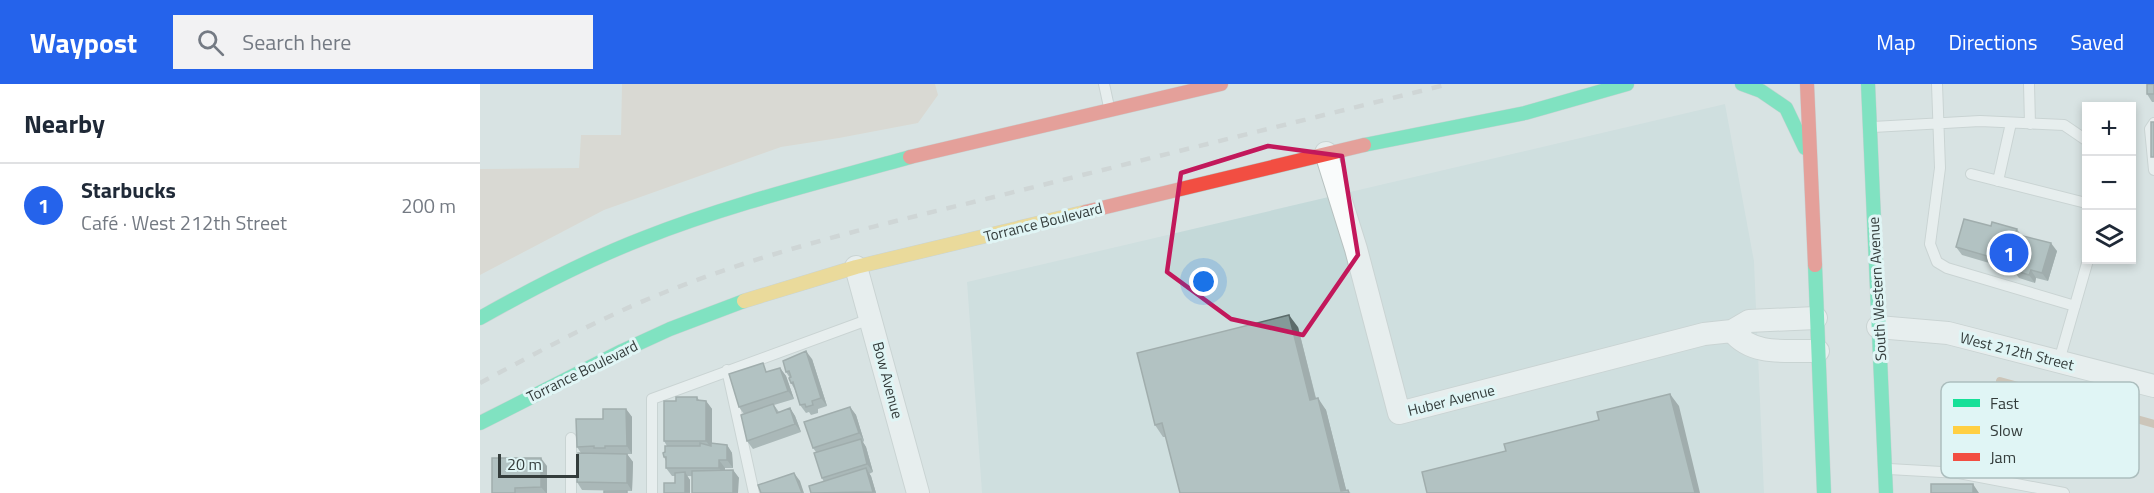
<!DOCTYPE html>
<meta charset="utf-8">
<style>
body{margin:0;font-family:"Titillium Web",sans-serif;background:#f2f2f3;color:#1f2937}
.controls{position:absolute;right:18px;top:18px;display:grid;overflow:hidden;border-radius:0px;box-shadow:0 3px 9px #0003}
.controls button{width:54px;height:54px;display:grid;place-items:center;padding:0;border:0;border-bottom:2px solid #e0e1e3;background:#fff;color:#1f2937;font:30px sans-serif}
.scale{position:absolute;left:18px;bottom:15px;width:81px;box-sizing:border-box;padding-left:6px;border:3px solid #343d3c;border-top:0;font-size:16px;line-height:21px;white-space:nowrap;color:#343d3c;-webkit-text-stroke:4px #e0f5f5;paint-order:stroke}
.you{position:absolute;left:724px;top:198px;width:21px;height:21px;margin:-15px;border:4px solid #fff;border-radius:50%;background:#1a73e8;box-shadow:0 0 0 9px #1a73e833}
.badge{display:grid;place-items:center;width:39px;height:39px;border-radius:50%;background:#2563eb;color:#fff;font-size:20px;font-weight:700}
.pin{position:absolute;translate:-50% -50%;border:3px solid #fff;box-shadow:0 2px 6px #0006}
.list{margin:0;padding:0;list-style:none}
h2{display:flex;justify-content:space-between;align-items:center;height:78px;margin:0;padding:0 24px;font-size:26px}
h2 small{font-size:20px;font-weight:400;color:#747a83}
.list li{display:grid;grid-template-columns:39px 1fr auto;gap:18px;align-items:center;box-sizing:border-box;height:84px;padding:0 24px;border-top:2px solid #e0e1e3}
.list b{display:block;font-size:22px;white-space:nowrap}
.list p{margin:0;font-size:20px;white-space:nowrap;color:#747a83}
.list em{font-size:20px;font-style:normal;color:#747a83}
.icon{flex:none;width:33px;height:33px;fill:none;stroke:currentColor;stroke-width:2;stroke-linecap:round;stroke-linejoin:round}
.map{position:relative;flex:none;width:1674px;height:409px;overflow:hidden}
header{display:flex;align-items:center;gap:36px;box-sizing:border-box;height:84px;padding:0 30px;background:#2563eb;color:#fff}
header strong{font-size:28px}
nav{display:flex;gap:33px;margin-inline-start:auto;font-size:21px}
.search{width:420px;height:54px;background:#f2f2f3;display:flex;align-items:center;gap:15px;box-sizing:border-box;padding:0 21px;border-radius:0px;color:#747a83;font-size:22px}
main{display:flex}
aside{flex:1;background:#fff}
.map>svg:first-child{display:block}
.built{fill:#c4d9d9}
.green{fill:#dacdbe}
.lines{fill:none;stroke-linecap:round;stroke-linejoin:round}
.stream{stroke:#bda185;stroke-width:8}
.lane-casing{stroke:#b7c0bf;stroke-width:12}
.street-casing{stroke:#b7c0bf;stroke-width:24}
.fast-casing{stroke:#b7c0bf;stroke-width:15}
.slow-casing{stroke:#b7c0bf;stroke-width:15}
.jam-casing{stroke:#b7c0bf;stroke-width:15}
.lane{stroke:#f9fbfb;stroke-width:10}
.street{stroke:#f9fbfb;stroke-width:22}
.fast{stroke:#16e098;stroke-width:14}
.slow{stroke:#ffcf43;stroke-width:14}
.jam{stroke:#f24e42;stroke-width:14}
.rail{stroke:#c3c5c5;stroke-width:4.5;stroke-dasharray:10 10;stroke-linecap:butt}
.wall{fill:#728484}
.shaded-wall{fill:#5c6c6b}
.building{fill:#849a99;stroke:#5c6c6b;stroke-width:1.5}
.marked{fill:none;stroke:#c2185b;stroke-width:4.5;stroke-linejoin:round}
.labels{text-anchor:middle;dominant-baseline:central;stroke-width:6;stroke-linejoin:round;paint-order:stroke}
.street-label{font-size:15px;fill:#343d3c;stroke:#e0f5f5}
.key{fill:#e0f5f5;stroke:#acbebe;stroke-width:1.5}
.key-label{font-size:16px;fill:#343d3c}
</style>
<header>
<strong>Waypost</strong>
<div class="search"><svg class="icon" aria-label="search" viewBox="0 0 24 24"><circle cx="10" cy="10" r="6"/><path d="M15 15l6 6"/></svg>Search here</div>
<nav><a>Map</a><a>Directions</a><a>Saved</a></nav>
</header>
<main>
<aside>
<h2>Nearby<small></small></h2>
<ul class="list">
<li><span class="badge">1</span><div><b>Starbucks</b><p>Café · West 212th Street</p></div><em>200 m</em></li>
</ul>
</aside>
<div class="map">
<svg width="1674" height="409" viewBox="0 0 1674 409">
<rect width="100%" height="100%" fill="#d8e3e3"/>
<path class="built" d="M1245 20 1274 177 1284 409H502L487 198Z"/>
<path class="green" d="M142 0H455L458 11 438 39 359 54 301 63 124 126 0 191V85L99 84 101 51H141Z"/>
<g class="lines">
<path class="stream" d="M1520 297 1674 340"/>
<g class="lane-casing">
<path id="lane" d="M624 0 629 23
M1457 0 1460 84 1450 160 1457 178 1467 184 1595 222
M1549 0 1550 40
M1674 39 1670 45 1674 86
M1393 43 1500 37 1584 41 1606 56
M1491 90 1606 119
M1518 97 1531 39
M1579 277 1608 176
M247 286 274 409
M91 354V409
M1409 385 1479 389 1584 409
M172 409V315L390 235"/>
</g>
<g class="street-casing">
<path id="street" d="M846 69 876 165 919 329 1224 250 1252 247 1269 237 1336 234
M376 183 438 409
M1398 243 1468 249 1674 302
M1252 247C1273 273 1308 266 1338 267"/>
</g>
<g class="fast-casing">
<path id="fast" d="M1262 0 1281 7 1306 24 1325 64
M1388 0 1406 409
M884 61 1045 29 1147 0
M1335 181 1344 409
M0 234C53 204 107 176 164 154 250 120 341 98 430 73
M0 339 142 267 190 245 264 217"/>
</g>
<g class="slow-casing">
<path id="slow" d="M264 217 376 183 605 128"/>
</g>
<g class="jam-casing">
<path id="jam" d="M1327 0 1335 181
M430 73 741 0
M605 128 884 61"/>
</g>
<use href="#lane" class="lane"/>
<use href="#street" class="street"/>
<use href="#fast" class="fast"/>
<use href="#slow" class="slow"/>
<use href="#jam" class="jam"/>
<path class="rail" d="M0 299C60 267 120 234 183 209 292 165 408 139 522 111 671 74 820 37 969 0"/>
</g>
<path class="wall" d="M1674 0V18H1672L1667 10Z
M1511 142 1537 145 1541 151 1577 167 1568 197 1556 194 1555 199 1539 194 1533 186 1482 171 1476 163Z
M818 243 836 314 846 326 866 406 871 409 686 353H683L675 341Z
M332 275 347 322 338 325V329L331 331 329 328 326 329 320 321 315 306 311 299 310 294 306 288Z
M300 284 306 292 314 315 294 321 299 328 310 324 315 332 321 348 273 365 267 357 264 330 259 323 289 287Z
M217 313 219 316 226 317 232 325V359L247 361 252 369 253 384H245V386H253L259 394 207 392 210 396V409L195 399V392H192L186 384V377L184 373 187 362 184 357 196 317Z
M370 323 376 331 384 357 383 358 386 363 393 388 389 390 391 392 396 409H331L344 398 342 394 336 368 333 364Z
M146 325 152 333V370H147L153 378 152 407 102 406 97 398 101 369 97 363 123 335Z
M67 382V409H12Z"/>
<path class="shaded-wall" d="M1571 159 1577 167 1568 197 1562 189Z
M1551 186 1556 194 1555 199 1549 191Z
M809 231 818 243 839 328 830 316Z
M326 267 332 275 347 322 341 314Z
M300 284 306 292 314 315 308 307Z
M1190 310 1199 322 1220 409H1215Z
M838 314 846 326 867 409 861 407Z
M226 317 232 325V365L226 357Z
M370 323 376 331 384 357 379 349Z
M310 324 315 332 321 348 315 340Z
M146 325 152 333V370L147 362Z
M381 355 386 363 393 388 387 380Z
M247 361 252 369 253 384 247 376Z
M147 370 153 378 152 407 147 399Z
M61 374 67 382V409H66L61 403Z
M239 376 245 384V392L239 384Z
M386 384 391 392 396 409 393 408Z
M253 386 259 394 258 409H253Z
M205 388 210 396V409H205Z
M314 389 320 397 324 409H322Z
M1493 400 1499 409H1493Z"/>
<path class="building" d="M1667 0H1674V10H1667Z
M1671 38H1674V73H1671Z
M1484 135 1511 142 1512 138 1537 145 1535 150 1571 159 1562 189 1551 186 1549 191 1533 186 1535 180 1476 163Z
M809 231 830 316 838 314 861 407 868 406 869 409H700L682 339 675 341 657 269Z
M326 267 341 314 332 317 333 321 326 323 325 320 320 321 313 298 311 299 309 294 311 293 309 287 306 288 303 277Z
M283 279 286 288 300 284 308 307 259 323 249 290Z
M1190 310 1215 409H947L942 388 1026 367 1024 360 1119 336 1117 328Z
M196 313H217V316L226 317V357H184V317H196Z
M293 320 297 329 310 324 315 340 267 357 261 331Z
M370 323 379 349 333 364 324 338Z
M123 325H146L147 362H125V364H114V362L97 363 96 335H123Z
M381 355 387 380 342 394 334 369Z
M220 359 231 362V359L247 361V376H239V384H186V373H184L183 369 185 368V362H220Z
M98 369 147 370V399L97 398Z
M12 374H61V403L35 404V409H12Z
M386 384 393 408 331 409 329 402Z
M253 386V409H212V387Z
M205 388V409H184V399H195V389Z
M314 389 322 409H281L278 401Z
M1451 400H1493V409H1451Z
M124 407H147V409H124Z"/>
<path d="M0 0H1674V409H0ZM788 62 862 72 878 171 823 251 751 235 687 188 701 89Z" fill="#d8e3e3" fill-opacity=".55" fill-rule="evenodd"/>
<path class="marked" d="M788 62 862 72 878 171 823 251 751 235 687 188 701 89Z"/>
<g class="labels">
<g class="street-label">
<text transform="translate(563 138) rotate(-14)">Torrance Boulevard</text>
<text transform="translate(1397 205) rotate(-93)">South Western Avenue</text>
<text transform="translate(1537 267) rotate(14)">West 212th Street</text>
<text transform="translate(102 287) rotate(-26)">Torrance Boulevard</text>
<text transform="translate(408 296) rotate(75)">Bow Avenue</text>
<text transform="translate(971 316) rotate(-14)">Huber Avenue</text>
</g>
</g>
<rect x="1461" y="298" width="198" height="96" rx="9" class="key"/>
<rect x="1473" y="315" width="27" height="8" fill="#16e098"/>
<rect x="1473" y="342" width="27" height="8" fill="#ffcf43"/>
<rect x="1473" y="369" width="27" height="8" fill="#f24e42"/>
<g class="key-label">
<text x="1510" y="325">Fast</text>
<text x="1510" y="352">Slow</text>
<text x="1510" y="379">Jam</text>
</g>
</svg>
<div class="controls">
<button>+</button>
<button>−</button>
<button><svg class="icon" aria-label="layers" viewBox="0 0 24 24"><path d="M12 4l9 5-9 5-9-5zM3 14l9 5 9-5"/></svg></button>
</div>
<div class="scale">20 m</div>
<div class="you"></div>
<div class="pin badge" style="left:1529px;top:169px">1</div>
</div>
</main>
